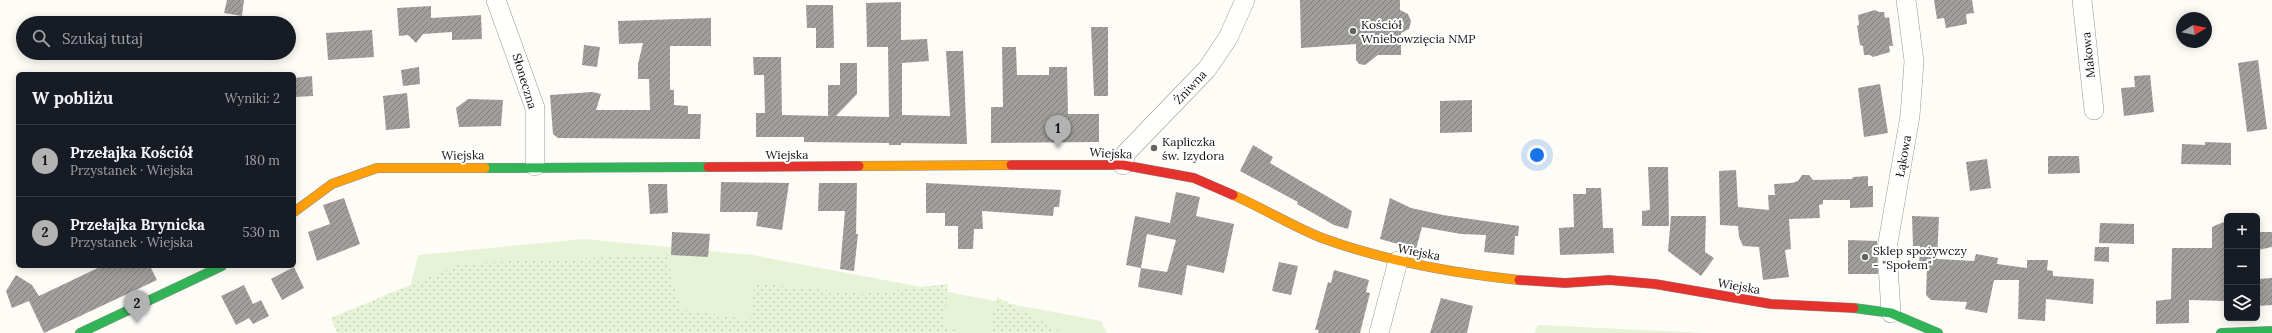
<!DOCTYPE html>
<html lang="pl">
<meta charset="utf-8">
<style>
body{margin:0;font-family:Lora,serif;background:#20242c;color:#f1f3f6}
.controls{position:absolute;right:12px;bottom:12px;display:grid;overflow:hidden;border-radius:6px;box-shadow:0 2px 10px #0003}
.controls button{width:36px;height:36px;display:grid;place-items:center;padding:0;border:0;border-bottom:1px solid #363941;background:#171b24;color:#f1f3f6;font:20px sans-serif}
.compass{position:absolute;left:2176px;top:12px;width:36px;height:36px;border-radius:50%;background:#171b24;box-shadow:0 2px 10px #0003;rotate:80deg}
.you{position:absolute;left:1537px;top:155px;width:14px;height:14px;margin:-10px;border:3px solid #fff;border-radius:50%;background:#1a73e8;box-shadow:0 0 0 6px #1a73e833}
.badge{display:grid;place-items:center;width:26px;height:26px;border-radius:50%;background:#b2b2b3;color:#111;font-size:13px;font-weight:700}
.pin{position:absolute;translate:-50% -33px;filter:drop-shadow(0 1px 2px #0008)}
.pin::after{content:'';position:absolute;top:21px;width:14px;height:12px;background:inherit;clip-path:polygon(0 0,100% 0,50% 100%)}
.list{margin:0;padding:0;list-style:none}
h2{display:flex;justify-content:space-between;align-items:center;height:52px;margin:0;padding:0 16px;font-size:17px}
h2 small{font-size:13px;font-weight:400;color:#9ea1a6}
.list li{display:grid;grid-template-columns:26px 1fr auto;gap:12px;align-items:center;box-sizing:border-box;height:72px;padding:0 16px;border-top:1px solid #363941}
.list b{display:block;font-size:15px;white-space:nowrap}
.list p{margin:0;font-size:13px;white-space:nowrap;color:#9ea1a6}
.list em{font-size:13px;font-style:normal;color:#9ea1a6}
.icon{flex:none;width:22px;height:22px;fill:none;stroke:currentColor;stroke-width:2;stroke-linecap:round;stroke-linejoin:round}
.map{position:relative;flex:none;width:2272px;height:333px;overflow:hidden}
.search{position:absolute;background:#171b24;box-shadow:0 2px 10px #0003;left:16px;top:16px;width:280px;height:44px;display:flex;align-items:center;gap:10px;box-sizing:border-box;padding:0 14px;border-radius:22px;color:#9ea1a6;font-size:15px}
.panel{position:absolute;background:#171b24;box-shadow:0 2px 10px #0003;left:16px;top:72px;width:280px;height:196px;border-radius:6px}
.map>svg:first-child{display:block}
.grass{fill:#e7f3d7}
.park{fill:url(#park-dots)}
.building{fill:url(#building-hatch)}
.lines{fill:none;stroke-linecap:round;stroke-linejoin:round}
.street-casing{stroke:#979795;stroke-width:20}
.fast-casing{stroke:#8e8d8b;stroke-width:10}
.slow-casing{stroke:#8e8d8b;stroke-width:10}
.jam-casing{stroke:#8e8d8b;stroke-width:10}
.street{stroke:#fffffe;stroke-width:19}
.fast{stroke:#30b455;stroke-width:9}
.slow{stroke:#ff9f0a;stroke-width:9}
.jam{stroke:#e5322d;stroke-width:9}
.poi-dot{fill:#646362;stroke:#fff;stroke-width:1.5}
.labels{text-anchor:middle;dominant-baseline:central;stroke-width:4;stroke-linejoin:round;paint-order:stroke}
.poi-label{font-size:12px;fill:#111;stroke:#fff;text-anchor:start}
.street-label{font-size:12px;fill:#111;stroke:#fff}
</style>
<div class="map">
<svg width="2272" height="333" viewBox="0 0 2272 333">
<defs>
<pattern id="park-dots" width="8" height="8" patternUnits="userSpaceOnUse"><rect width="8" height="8" fill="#e7f3d7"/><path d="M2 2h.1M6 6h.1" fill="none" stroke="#c5cfb8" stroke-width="1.8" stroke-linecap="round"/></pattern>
<pattern id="building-hatch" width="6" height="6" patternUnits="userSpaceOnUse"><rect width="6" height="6" fill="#a19f9c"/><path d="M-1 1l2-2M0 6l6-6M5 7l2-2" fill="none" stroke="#82807e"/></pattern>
</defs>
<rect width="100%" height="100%" fill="#fdfcf7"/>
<path class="grass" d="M584 239 752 255 1101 321 1107 333H399L418 255Z
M1538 325 1705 333H1534Z"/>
<path class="park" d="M666 255 681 309 750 320 755 283 864 294 948 284 944 328 981 333H337L331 318 463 263Z
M997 297 1064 333H989Z"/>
<path class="building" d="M227 0H244L242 16 224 13Z
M1300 0H1400V10L1408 14 1411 21 1409 29 1401 33V55H1378L1365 65 1359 64 1356 60V44L1301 48Z
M1934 0H1972L1974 13 1966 14 1967 24 1946 28 1944 18 1937 19Z
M901 2V40L927 39 929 61 902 63V115L950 116 946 51H963L967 144 901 143V145H889V143L804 142V137H756V113H765L764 75H754L753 57H781L782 115 828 116V85H840V63H857V94L836 116 889 117 888 47H867L866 3Z
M806 5H833L834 48H816V28H807Z
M431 6V18L481 15 482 39 452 40V32L423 34 416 43 408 35 399 36 397 8Z
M1875 10 1879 12H1884L1885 18 1889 17 1893 46H1889L1890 52 1873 57 1870 55H1864L1863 46 1860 45 1857 26 1859 25 1858 15Z
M711 18V46H670V90H674V105L688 106V114H701L700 139 558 138 553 134 550 95 592 92 601 94 596 110H650L649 79H638V64L643 43 619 44 618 21Z
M1091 27H1108V96H1094Z
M372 30 374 57 328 60 326 33Z
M584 45 600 47 597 67 582 65Z
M1002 47H1016L1017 75H1049V67H1067L1068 114H1099V142L991 143V107H1003Z
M2258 60 2267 129 2247 132 2238 63Z
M419 67 420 84 403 86 401 70Z
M2150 75 2154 112 2124 116 2121 88 2135 87 2134 76Z
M312 76 313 96 294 97V78Z
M1880 84 1888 133 1864 137 1858 88Z
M407 93 410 128 386 130 383 96Z
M468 99 503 100 501 126 459 127 456 108Z
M1472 100V132L1440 133V101Z
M2205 142 2231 143V165L2181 164 2182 144 2205 145Z
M1253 145 1273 157 1270 163 1352 211 1348 229 1334 225 1297 204 1298 202 1240 171Z
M2048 156H2079L2080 173 2048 174Z
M1987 159 1991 188 1970 191 1966 162Z
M1648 167H1668L1669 226H1642V211L1650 210Z
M1736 170 1738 207 1769 210 1768 195H1775L1774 184 1792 183 1798 181 1802 175H1809L1813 180 1852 179 1853 177 1868 176V186H1873V207L1850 208V200H1823V204L1819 205 1820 218 1789 219 1791 249 1785 250 1789 277 1763 280 1759 247 1743 246 1739 237 1738 226 1720 225 1719 171Z
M721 182 789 183 782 230 756 226 758 212H720Z
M819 183H857L856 234H858L854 271 840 269 845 211H818Z
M926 183 1061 190 1059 207H1054L1053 216 982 211 983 229H974L973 249H958V226H945V213H926Z
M648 184H667L668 213 650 214Z
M1586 188H1601L1603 228H1613L1614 253 1560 255 1559 228 1574 227 1573 194H1586Z
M1176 192 1200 197 1196 216 1234 224 1224 273 1187 265 1182 295 1138 287 1141 268 1167 272 1176 240 1147 234 1141 268 1126 265 1135 216 1170 223Z
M344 198 360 244 317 261 308 232 330 224 323 205Z
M1390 198 1411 208 1443 215 1519 226 1518 236H1515L1514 255 1484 252 1486 235 1461 234 1422 227 1416 249 1380 239Z
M1671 216H1706L1705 252 1714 258 1701 276 1668 251Z
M1912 216 1939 217 1937 259 1974 261 1976 254 1998 258 1997 264 2027 268V260H2048L2047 270 2053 271V276L2094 279 2093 304 2046 299 2045 321 2018 319 2019 280H1994L1987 313 1965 309 1967 302 1931 300 1926 295 1927 268H1919L1920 246H1913Z
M2226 221 2225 301 2189 300V323L2156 324V301L2171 299 2172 248H2212V227Z
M2100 223 2134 224V244L2099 243Z
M672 232 710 234 708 257 671 255Z
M2258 232H2272V247L2258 250Z
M1848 240 1877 241 1878 274H1848Z
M2095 247H2109V262L2094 261Z
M1279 262 1298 266 1291 295 1272 291Z
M102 266H150L157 280 44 333 29 301 12 308 6 291 16 275 32 285 39 296Z
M294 267 304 288 282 300 271 279Z
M1334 270 1369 280 1366 292 1370 293 1360 333H1318L1319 330H1315L1328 282 1331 283Z
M2272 278V305L2257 306V279Z
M244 285 253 304 261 300 269 316 253 324 249 318 236 325 221 296Z
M1441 298 1473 306 1467 333H1430Z"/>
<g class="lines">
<g class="street-casing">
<path id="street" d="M496 0 535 108V166
M2082 0 2094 110
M1123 165 1126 153 1207 69 1228 38 1245 0
M1891 313 1887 248 1910 116 1914 61 1906 0
M1379 333 1398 261"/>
</g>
<g class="fast-casing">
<path id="fast" d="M485 168 708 167
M1854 308 1891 313 1938 333
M80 333 222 266
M2221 333 2272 331"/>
</g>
<g class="slow-casing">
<path id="slow" d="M859 166 1011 165
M1233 195C1263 208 1292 226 1322 238 1385 261 1451 273 1519 280
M294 212 332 184 377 168H485"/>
</g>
<g class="jam-casing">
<path id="jam" d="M1011 165H1123L1194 178 1233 195
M708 167 859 166
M1519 280 1565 283 1609 280 1655 284 1771 304 1854 308"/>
</g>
<use href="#street" class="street"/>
<use href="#fast" class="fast"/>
<use href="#slow" class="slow"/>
<use href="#jam" class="jam"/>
</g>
<g class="poi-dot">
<circle cx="1353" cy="31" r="4"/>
<circle cx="1154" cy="148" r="4"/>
<circle cx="1865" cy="257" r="4"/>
</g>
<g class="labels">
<g class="poi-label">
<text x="1361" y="24">Kościół<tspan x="1361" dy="14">Wniebowzięcia NMP</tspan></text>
<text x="1162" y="141">Kapliczka<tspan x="1162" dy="14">św. Izydora</tspan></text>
<text x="1873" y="250">Sklep spożywczy<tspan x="1873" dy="14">- "Społem"</tspan></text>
</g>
<g class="street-label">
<text transform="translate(2088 55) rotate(-96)">Makowa</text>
<text transform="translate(525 81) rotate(73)">Słoneczna</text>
<text transform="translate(1190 87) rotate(-47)">Żniwna</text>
<text transform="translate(1111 153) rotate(3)">Wiejska</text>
<text x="787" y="154">Wiejska</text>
<text transform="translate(463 155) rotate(-1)">Wiejska</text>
<text transform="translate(1903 156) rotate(-80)">Łąkowa</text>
<text transform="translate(1419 252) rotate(11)">Wiejska</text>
<text transform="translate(1739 286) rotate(10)">Wiejska</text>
</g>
</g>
</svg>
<div class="controls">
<button>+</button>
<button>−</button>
<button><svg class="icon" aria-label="layers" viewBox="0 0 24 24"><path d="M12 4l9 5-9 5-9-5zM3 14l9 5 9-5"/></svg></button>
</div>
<svg class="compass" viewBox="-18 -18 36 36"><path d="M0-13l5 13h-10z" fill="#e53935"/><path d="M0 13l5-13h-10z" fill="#9ea1a6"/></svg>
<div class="you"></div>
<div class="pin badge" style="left:1058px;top:148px">1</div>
<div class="pin badge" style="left:137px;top:323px">2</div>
<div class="search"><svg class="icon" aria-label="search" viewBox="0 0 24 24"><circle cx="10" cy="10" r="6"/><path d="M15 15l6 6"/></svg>Szukaj tutaj</div>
<section class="panel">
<h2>W pobliżu<small>Wyniki: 2</small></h2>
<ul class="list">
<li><span class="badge">1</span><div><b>Przełajka Kościół</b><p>Przystanek · Wiejska</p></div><em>180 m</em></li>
<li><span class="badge">2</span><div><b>Przełajka Brynicka</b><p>Przystanek · Wiejska</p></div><em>530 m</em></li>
</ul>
</section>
</div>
